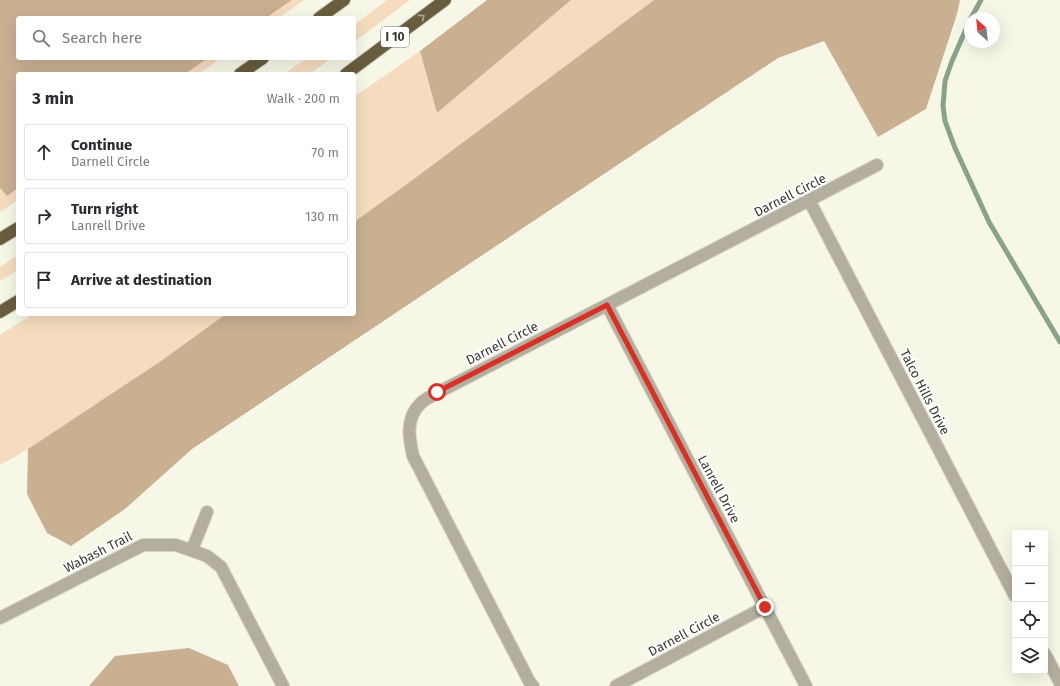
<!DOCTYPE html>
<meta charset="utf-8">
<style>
body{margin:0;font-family:"Fira Sans",sans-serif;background:#f7f7f7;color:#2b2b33}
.controls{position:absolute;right:12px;bottom:12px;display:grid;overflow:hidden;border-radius:4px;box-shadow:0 4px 16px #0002}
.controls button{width:36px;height:36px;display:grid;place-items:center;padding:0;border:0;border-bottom:1px solid #e1e1e2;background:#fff;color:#2b2b33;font:20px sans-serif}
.compass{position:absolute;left:964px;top:12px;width:36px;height:36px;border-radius:50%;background:#fff;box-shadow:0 4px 16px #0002;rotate:333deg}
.stop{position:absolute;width:12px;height:12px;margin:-9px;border:3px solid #d93025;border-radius:50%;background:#fff}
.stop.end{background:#d93025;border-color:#fff;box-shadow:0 1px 4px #0008}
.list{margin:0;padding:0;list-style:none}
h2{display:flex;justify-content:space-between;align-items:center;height:52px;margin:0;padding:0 16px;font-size:17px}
h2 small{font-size:13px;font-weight:400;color:#7c7c81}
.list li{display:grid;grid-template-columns:26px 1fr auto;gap:12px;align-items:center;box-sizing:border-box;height:56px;margin:0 8px 8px;padding:0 8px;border:1px solid #e1e1e2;border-radius:4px}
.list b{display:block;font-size:15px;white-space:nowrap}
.list p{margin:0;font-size:13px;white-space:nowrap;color:#7c7c81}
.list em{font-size:13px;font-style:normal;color:#7c7c81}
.icon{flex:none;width:22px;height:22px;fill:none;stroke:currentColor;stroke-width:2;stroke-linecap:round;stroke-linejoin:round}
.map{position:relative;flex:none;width:1060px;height:686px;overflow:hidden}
.search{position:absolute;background:#fff;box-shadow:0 4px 16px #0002;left:16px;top:16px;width:340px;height:44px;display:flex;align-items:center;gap:10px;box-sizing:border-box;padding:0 14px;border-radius:4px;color:#7c7c81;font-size:15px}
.panel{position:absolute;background:#fff;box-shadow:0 4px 16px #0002;left:16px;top:72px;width:340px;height:244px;border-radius:4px}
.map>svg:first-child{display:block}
.green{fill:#f5dcbe}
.forest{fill:#c9b091}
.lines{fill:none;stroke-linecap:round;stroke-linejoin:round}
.stream{stroke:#87a489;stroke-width:5}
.street-casing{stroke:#d4d4c5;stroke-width:14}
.highway-casing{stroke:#d4d4c5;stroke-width:14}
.street{stroke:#b3ae9e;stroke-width:12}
.highway{stroke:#685d3c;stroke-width:12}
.oneway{stroke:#aca694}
.route{stroke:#d93025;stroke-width:5}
.labels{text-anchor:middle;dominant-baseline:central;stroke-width:4;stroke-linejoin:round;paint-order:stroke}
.shield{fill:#fff;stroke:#73736e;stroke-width:1}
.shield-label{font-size:12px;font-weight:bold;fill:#373730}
.street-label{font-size:13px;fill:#373730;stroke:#fff}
</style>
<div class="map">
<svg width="1060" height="686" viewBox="0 0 1060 686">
<rect width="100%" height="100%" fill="#f6f7e6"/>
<path class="green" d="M292 0H304L279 18H266Z
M387 0H410L354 42V25Z
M571 0H654L407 184 354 222V97L420 51 437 113Z
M208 58H221L199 74H185Z
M307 58H332L309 74H284Z
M0 188 7 195 18 188V200L0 212Z
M18 255V270L0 281V267Z
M33 314H226L161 361 28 449 0 465V335Z"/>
<path class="forest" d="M0 0H292L266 18H18V58H208L185 74H18V188L7 196 0 188Z
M487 0H571L437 113 420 51Z
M654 0H960L957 14 926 109 878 137 824 41 778 58 397 312 192 449 125 509 71 546 47 533 27 494 28 449 161 361 226 314H354V222L407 184Z
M189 648 228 665 239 686H89L115 656Z"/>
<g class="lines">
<path class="stream" d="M971 18 981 0
M970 20 952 61 945 81 943 106 945 121 955 148 989 222 1060 342"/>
<g class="street-casing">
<path id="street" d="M809 200 1015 596
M607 305 806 686
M192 550 207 512
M0 618 143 545H176L207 556 221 567 283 686
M1045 654 1060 683
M533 686 529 681 413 456C409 438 405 418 421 403 425 399 432 396 437 393L877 165
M616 686 765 607"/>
</g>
<g class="highway-casing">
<path id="highway" d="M319 18 344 0
M240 74 263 58
M346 74 445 0
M0 239 18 228
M0 312 18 301"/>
</g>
<use href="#street" class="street"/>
<use href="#highway" class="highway"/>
</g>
<defs><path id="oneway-chevron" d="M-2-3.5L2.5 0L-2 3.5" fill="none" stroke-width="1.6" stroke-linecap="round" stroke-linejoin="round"/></defs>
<use class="oneway" href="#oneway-chevron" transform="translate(422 17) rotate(-37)"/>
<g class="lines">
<path class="route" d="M437 392 607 305 765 607"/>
</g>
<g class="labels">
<rect class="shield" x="381" y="27" width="28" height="20" rx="3"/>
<g class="shield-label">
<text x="395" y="37">I 10</text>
</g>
<g class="street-label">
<text transform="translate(790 195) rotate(-27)">Darnell Circle</text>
<text transform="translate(502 343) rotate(-27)">Darnell Circle</text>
<text transform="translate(925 392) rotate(63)">Talco Hills Drive</text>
<text transform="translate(719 489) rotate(62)">Lanrell Drive</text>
<text transform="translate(98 552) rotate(-27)">Wabash Trail</text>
<text transform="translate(684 634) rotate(-28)">Darnell Circle</text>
</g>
</g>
</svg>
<div class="controls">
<button>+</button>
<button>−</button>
<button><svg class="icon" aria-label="locate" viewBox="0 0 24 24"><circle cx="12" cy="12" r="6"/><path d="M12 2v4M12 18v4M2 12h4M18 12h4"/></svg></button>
<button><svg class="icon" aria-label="layers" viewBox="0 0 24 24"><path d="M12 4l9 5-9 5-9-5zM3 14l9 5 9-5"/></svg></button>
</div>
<svg class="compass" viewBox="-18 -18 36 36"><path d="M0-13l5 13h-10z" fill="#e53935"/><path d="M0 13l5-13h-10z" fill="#7c7c81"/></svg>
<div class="stop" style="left:437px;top:392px"></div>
<div class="stop end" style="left:765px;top:607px"></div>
<div class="search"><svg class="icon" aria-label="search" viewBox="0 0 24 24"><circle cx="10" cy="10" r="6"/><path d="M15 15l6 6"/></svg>Search here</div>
<section class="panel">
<h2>3 min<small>Walk · 200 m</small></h2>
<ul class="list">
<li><svg class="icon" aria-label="ahead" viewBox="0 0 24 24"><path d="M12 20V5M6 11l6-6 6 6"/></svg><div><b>Continue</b><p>Darnell Circle</p></div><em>70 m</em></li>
<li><svg class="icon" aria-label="right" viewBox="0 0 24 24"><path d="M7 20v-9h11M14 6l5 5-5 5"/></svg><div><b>Turn right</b><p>Lanrell Drive</p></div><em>130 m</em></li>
<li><svg class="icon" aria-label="arrive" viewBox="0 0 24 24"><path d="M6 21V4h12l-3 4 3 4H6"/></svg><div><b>Arrive at destination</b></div></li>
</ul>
</section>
</div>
